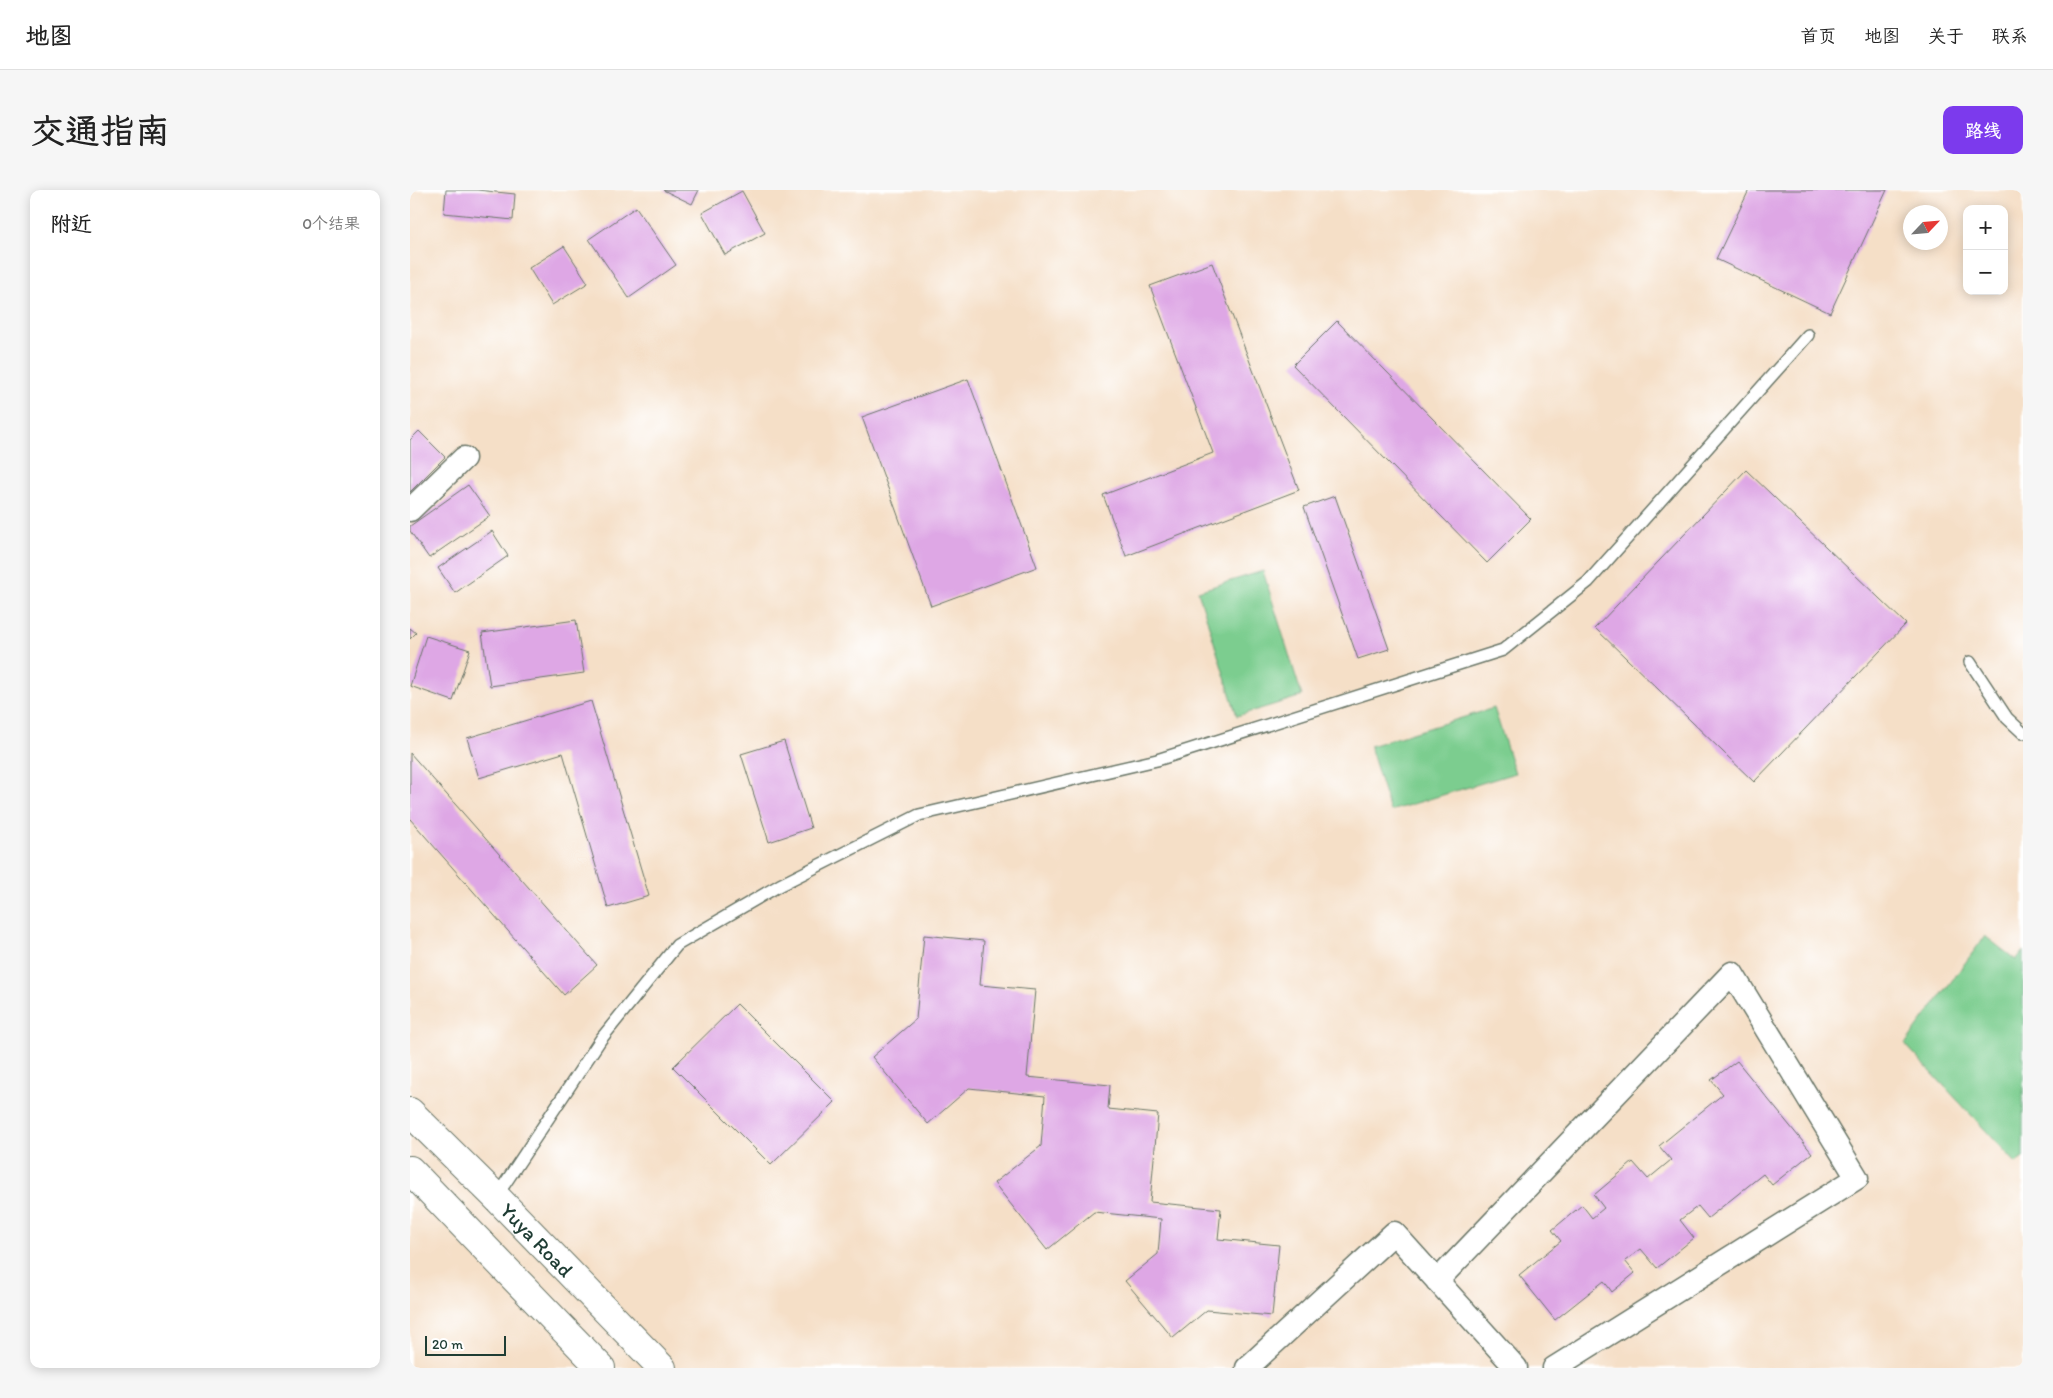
<!DOCTYPE html>
<html lang="zh">
<meta charset="utf-8">
<style>
body{margin:0;font-family:Itim,"LXGW WenKai TC",sans-serif;background:#f6f6f6;color:#222}
.controls{position:absolute;right:15px;top:15px;display:grid;overflow:hidden;border-radius:10px;box-shadow:0 2px 12px #0003}
.controls button{width:45px;height:45px;display:grid;place-items:center;padding:0;border:0;border-bottom:1px solid #e0e0e0;background:#fff;color:#222;font:25px sans-serif}
.compass{position:absolute;left:1493px;top:15px;width:45px;height:45px;border-radius:50%;background:#fff;box-shadow:0 2px 12px #0003;rotate:64deg}
.scale{position:absolute;left:15px;bottom:12px;width:81px;box-sizing:border-box;padding-left:5px;border:2px solid #1f3d34;border-top:0;font-size:14px;line-height:18px;white-space:nowrap;color:#1f3d34;-webkit-text-stroke:4px #fff;paint-order:stroke}
.list{margin:0;padding:0;list-style:none}
h2{display:flex;justify-content:space-between;align-items:center;height:65px;margin:0;padding:0 20px;font-size:21px}
h2 small{font-size:16px;font-weight:400;color:#767676}
.map{position:relative;flex:none;width:1613px;height:1178px;overflow:hidden;border-radius:10px}
header{display:flex;align-items:center;gap:30px;box-sizing:border-box;height:70px;padding:0 25px;background:#fff;border-bottom:1px solid #e0e0e0}
header strong{font-size:24px}
nav{display:flex;gap:28px;margin-inline-start:auto;font-size:18px}
.intro{display:flex;align-items:center;justify-content:space-between;box-sizing:border-box;height:120px;padding:0 30px}
h1{margin:0;font-size:35px}
.button{padding:12px 22px;border-radius:10px;background:#7c3aed;color:#fff;font-size:18px;font-weight:700}
main{display:flex;gap:30px;padding:0 30px}
aside{flex:1;background:#fff;border-radius:10px;box-shadow:0 2px 12px #0003}
.map>svg:first-child{display:block}
.green{fill:#7bcd8f;stroke:#4d8562}
.building{fill:#dea7e5}
.lines{fill:none;stroke-linecap:round;stroke-linejoin:round}
.service-casing{stroke:#6a7667;stroke-width:14}
.minor-casing{stroke:#6a7667;stroke-width:25}
.trunk-casing{stroke:#6a7667;stroke-width:30}
.service{stroke:#fff;stroke-width:11}
.minor{stroke:#fff;stroke-width:22}
.trunk{stroke:#fff;stroke-width:28}
.labels{text-anchor:middle;dominant-baseline:central;stroke-width:4;stroke-linejoin:round;paint-order:stroke}
.street-label{font-size:21px;fill:#1f3d34;stroke:#fff}
</style>
<header>
<strong>地图</strong>
<nav><a>首页</a><a>地图</a><a>关于</a><a>联系</a></nav>
</header>
<div class="intro"><h1>交通指南</h1><a class="button">路线</a></div>
<main>
<aside>
<h2>附近<small>0个结果</small></h2>
<ul class="list">
</ul>
</aside>
<div class="map">
<svg width="1613" height="1178" viewBox="0 0 1613 1178">
<rect width="100%" height="100%" fill="#fff"/>
<filter id="ink" filterUnits="userSpaceOnUse"><feTurbulence type="fractalNoise" baseFrequency=".02" numOctaves="2"/><feDisplacementMap in="SourceGraphic" scale="10" xChannelSelector="R" yChannelSelector="G"/><feConvolveMatrix kernelMatrix="1 2 1 2 8 2 1 2 1" color-interpolation-filters="sRGB"/></filter>
<filter id="wash" filterUnits="userSpaceOnUse"><feTurbulence type="fractalNoise" baseFrequency=".0096" numOctaves="4" result="noise"/><feDisplacementMap in="SourceGraphic" scale="20" xChannelSelector="R" yChannelSelector="G"/><feGaussianBlur stdDeviation="1.12" result="paint"/><feColorMatrix in="noise" values="0 0 0 0 0 0 0 0 0 0 0 0 0 0 0 0 0 1.4 0 .05"/><feComposite in="paint" operator="in"/></filter>
<g filter="url(#wash)">
<rect width="100%" height="100%" fill="#f5dfc7"/>
<path class="green" d="M853 381 892 506 827 526 788 401Z
M1084 518 1105 583 980 621 960 556Z
M1575 746 1606 770 1613 761V968L1606 973 1495 854Z"/>
<g id="blocks">
<path class="building" d="M36 0H67L105 4 103 30 34 23Z
M253 0H289L282 14Z
M1339 0H1477L1420 123 1306 69Z
M332 1 355 43 315 65 292 23Z
M226 17 266 75 219 108 179 49Z
M154 56 178 93 142 115 119 78Z
M802 73 889 300 716 366 693 305 803 263 740 96Z
M927 131 1121 329 1077 373 883 175Z
M558 189 627 377 521 416 452 227Z
M9 241 35 267 0 302V250Z
M1336 280 1496 434 1344 592 1185 438Z
M58 295 80 326 19 368 0 341V336Z
M925 306 979 459 948 469 894 317Z
M82 341 98 366 45 403 28 378Z
M166 430 174 483 80 496 72 443Z
M0 438 6 443 0 449Z
M16 446 60 460 43 511 0 496Z
M181 511 239 706 198 718 153 563 69 588 57 548Z
M374 551 401 638 359 652 331 564Z
M0 563 187 775 154 805 0 629Z
M514 745 574 751 570 795 625 800 617 887 700 895 698 919 748 924 740 1012 811 1019 808 1049 869 1055 862 1126 797 1120 763 1148 715 1091 748 1064 751 1029 684 1022 637 1060 584 993 631 956 635 906 559 898 518 934 462 867 506 829Z
M327 814 425 912 361 975 263 877Z
M1327 871 1402 963 1362 995 1353 984 1298 1028 1288 1016 1270 1030 1284 1048 1247 1078 1231 1059 1215 1071 1225 1083 1202 1102 1194 1091 1145 1130 1109 1085 1151 1051 1142 1040 1172 1015 1182 1028 1194 1018 1184 1005 1223 972 1238 989 1261 970 1249 956 1313 904 1301 890Z"/>
</g>
</g>
<g filter="url(#ink)">
<use href="#blocks" fill-opacity="0" stroke="#6a7667" stroke-width="1"/>
<g class="lines">
<g class="service-casing">
<path id="service" d="M1560 472 1597 528 1613 543
M86 1007 191 849 267 755 370 695 509 625 747 570 1093 460 1178 392 1398 145"/>
</g>
<g class="minor-casing">
<path id="minor" d="M0 320 54 268
M1027 1091 1322 783 1447 988 1144 1178
M837 1178 984 1043 1106 1178"/>
</g>
<g class="trunk-casing">
<g id="trunk">
<path id="s1" d="M0 922 86 1007 252 1178"/>
<path d="M0 980 191 1178"/>
</g>
</g>
<use href="#service" class="service"/>
<use href="#minor" class="minor"/>
<use href="#trunk" class="trunk"/>
</g>
</g>
<g class="labels">
<g class="street-label">
<text stroke="none"><textPath href="#s1" startOffset="180">Yuya Road</textPath></text>
</g>
</g>
</svg>
<div class="controls">
<button>+</button>
<button>−</button>
</div>
<svg class="compass" viewBox="-18 -18 36 36"><path d="M0-13l5 13h-10z" fill="#e53935"/><path d="M0 13l5-13h-10z" fill="#767676"/></svg>
<div class="scale">20 m</div>
</div>
</main>
